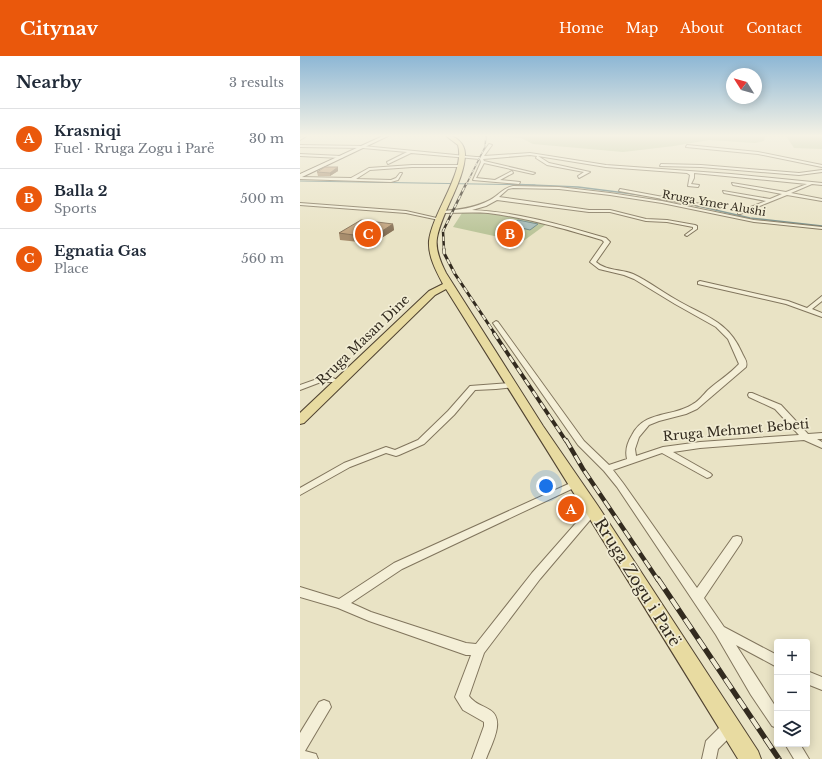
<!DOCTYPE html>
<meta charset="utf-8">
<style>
body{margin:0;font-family:"Libre Baskerville",serif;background:#f6f6f7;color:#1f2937}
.controls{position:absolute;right:12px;bottom:12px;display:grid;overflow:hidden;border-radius:4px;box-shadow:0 2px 10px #0003}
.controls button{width:36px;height:36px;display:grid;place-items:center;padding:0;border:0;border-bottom:1px solid #e0e1e3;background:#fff;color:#1f2937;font:20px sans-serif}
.compass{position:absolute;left:426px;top:12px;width:36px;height:36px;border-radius:50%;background:#fff;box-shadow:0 2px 10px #0003;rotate:307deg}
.you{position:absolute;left:246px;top:430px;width:14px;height:14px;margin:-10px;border:3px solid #fff;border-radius:50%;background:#1a73e8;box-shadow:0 0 0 6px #1a73e833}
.badge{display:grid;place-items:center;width:26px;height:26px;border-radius:50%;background:#ea580c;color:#fff;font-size:13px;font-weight:700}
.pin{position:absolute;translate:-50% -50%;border:2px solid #fff;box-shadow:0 1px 4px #0006}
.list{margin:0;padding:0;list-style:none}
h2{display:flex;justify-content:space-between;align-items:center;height:52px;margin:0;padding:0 16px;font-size:17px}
h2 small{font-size:13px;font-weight:400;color:#747a83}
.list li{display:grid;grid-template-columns:26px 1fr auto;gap:12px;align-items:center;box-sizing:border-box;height:60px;padding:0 16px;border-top:1px solid #e0e1e3}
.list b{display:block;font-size:15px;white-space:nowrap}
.list p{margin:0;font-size:13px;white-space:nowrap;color:#747a83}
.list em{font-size:13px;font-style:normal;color:#747a83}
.icon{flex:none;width:22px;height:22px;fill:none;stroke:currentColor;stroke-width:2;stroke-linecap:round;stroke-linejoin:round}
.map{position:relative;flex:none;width:522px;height:703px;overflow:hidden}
header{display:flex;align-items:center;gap:24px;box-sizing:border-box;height:56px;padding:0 20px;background:#ea580c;color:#fff}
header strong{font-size:19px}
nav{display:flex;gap:22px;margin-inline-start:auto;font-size:14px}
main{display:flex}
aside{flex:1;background:#fff}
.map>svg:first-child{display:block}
.green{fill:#bbc59a}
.water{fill:#a6bcb9;stroke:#6e8986}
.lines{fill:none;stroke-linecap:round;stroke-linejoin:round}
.stream-far1{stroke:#6e8986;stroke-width:1}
.stream{stroke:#6e8986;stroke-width:1.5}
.minor-casing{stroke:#81755d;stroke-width:2}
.secondary-casing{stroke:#635640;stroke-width:2}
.primary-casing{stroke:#504331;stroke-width:2}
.minor{fill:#f4efd7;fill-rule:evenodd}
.secondary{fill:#f4efd7;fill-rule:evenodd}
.primary{fill:#e8dba1;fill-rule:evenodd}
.rail-far5-casing{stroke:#332b1f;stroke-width:1.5}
.rail-far4-casing{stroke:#332b1f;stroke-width:2.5}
.rail-far3-casing{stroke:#332b1f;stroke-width:3}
.rail-far2-casing{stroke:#332b1f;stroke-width:4}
.rail-far1-casing{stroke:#332b1f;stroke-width:4.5}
.rail-casing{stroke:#332b1f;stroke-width:5.5}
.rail-far5{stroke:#f1ecd3;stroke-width:1;stroke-dasharray:3.5;stroke-linecap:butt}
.rail-far4{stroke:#f1ecd3;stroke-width:1.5;stroke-dasharray:4.5;stroke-linecap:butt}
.rail-far3{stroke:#f1ecd3;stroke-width:2;stroke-dasharray:5.5;stroke-linecap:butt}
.rail-far2{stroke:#f1ecd3;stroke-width:2.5;stroke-dasharray:7;stroke-linecap:butt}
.rail-far1{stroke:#f1ecd3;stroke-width:3;stroke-dasharray:9;stroke-linecap:butt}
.rail{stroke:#f1ecd3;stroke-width:4;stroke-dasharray:12;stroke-linecap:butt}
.wall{fill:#a78d6d}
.shaded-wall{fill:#887359}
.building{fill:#c2a47f;stroke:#887359}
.labels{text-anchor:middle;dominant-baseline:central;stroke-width:3.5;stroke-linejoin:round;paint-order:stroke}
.far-street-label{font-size:11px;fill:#332b1f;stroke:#f1ecd3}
.street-label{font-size:13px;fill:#332b1f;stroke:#f1ecd3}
.near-street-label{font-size:16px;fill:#332b1f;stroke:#f1ecd3}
</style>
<header>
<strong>Citynav</strong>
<nav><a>Home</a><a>Map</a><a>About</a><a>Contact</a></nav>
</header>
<main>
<aside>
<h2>Nearby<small>3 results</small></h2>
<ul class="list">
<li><span class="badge">A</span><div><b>Krasniqi</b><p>Fuel · Rruga Zogu i Parë</p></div><em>30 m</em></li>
<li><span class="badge">B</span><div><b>Balla 2</b><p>Sports</p></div><em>500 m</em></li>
<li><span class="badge">C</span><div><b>Egnatia Gas</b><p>Place</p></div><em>560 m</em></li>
</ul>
</aside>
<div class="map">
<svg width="522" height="703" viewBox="0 0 522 703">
<rect width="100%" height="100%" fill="#e9e3c5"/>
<path class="green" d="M204 79H473L465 81 464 85 455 87 409 84 374 90 323 96 233 88 221 82 208 81Z
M483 79H522V93L494 92 486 80Z
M166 156 187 157 248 167 222 186 153 171 162 157Z"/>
<path class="water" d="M218 164 238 168 230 174 209 169Z"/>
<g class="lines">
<path class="stream-far1" d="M0 125 235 129"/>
<path class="stream" d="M208 128 278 131 349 140
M385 147 450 162 522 170"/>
<g class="minor-casing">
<path id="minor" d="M4 79H8L0 84V82Z
M189 88 192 89 184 100 230 97 306 109 431 118 522 127V129L512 128 491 137 522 143V145L487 139 440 158H438V156L466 145 424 137 423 135 470 143 482 138 433 129 432 127 486 136 507 128 394 117V122L391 128 399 129 398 131 388 130 390 119 387 117 306 111 238 100 249 107 290 116 279 122 278 120 284 116 247 109 236 102 237 100 230 99 183 103 184 105 235 117 233 118 184 107 176 122 195 124 212 115 213 117 200 124 220 126 219 128 173 124 181 106 180 103 111 97 88 108 87 106 107 96 63 92 0 91V89L63 90 176 101H180Z
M387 89 458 96 522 109V111L458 98 386 91Z
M0 98 41 100 43 101 41 102 0 100Z
M361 108 401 109 499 117 522 114V116L499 119 401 111 360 110Z
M112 109H160L162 110 160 111H112L70 114 56 123 91 124 96 122 100 117H102L98 124 91 126 0 123V121L51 122 69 112Z
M213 130 259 131 310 137 362 145 454 164 522 171V173L454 166 362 147 310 139 259 133 213 132 208 133 199 141 289 154H310L346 163 367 164 395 169 397 170V173L387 180 385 179 393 173V171L367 166 346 165 310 156H289L197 144 186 150 172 154C218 156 262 169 306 182L310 186 296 206C306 215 321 213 333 218 348 225 361 235 375 243 403 260 428 264 442 297 444 302 448 305 446 311L397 353 386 358 359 365 349 369 339 381 335 393 336 400 363 391 400 386 499 379 475 353 449 341 448 339 449 337H452L481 349 508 378 522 377V383H517L522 386V392L504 384 400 392 373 396 410 417 412 419 410 421 407 422 362 397 313 414 323 427 397 532 433 481 437 480 441 481 442 484 441 487 404 542 424 571 477 599V611L436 589 477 653V672L472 670 451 639 416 579 317 431 304 415 278 389 193 267 196 265 198 266 284 385 309 409 327 403C325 395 327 387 332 379 345 354 371 362 393 348 399 345 403 339 408 334 418 325 430 318 439 308L428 283 416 271 375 248 334 223 324 219 299 213 290 206 304 186 302 184C265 173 227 162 188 157 173 156 157 157 142 157L140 156 142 155C159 154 175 152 190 144 198 140 203 132 213 130Z
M320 133 417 151 419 152 417 153 319 135Z
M0 147 106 155 141 163 139 164 106 157 0 149Z
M400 225 488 245 507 252 522 240V245L512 253 522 257V261L486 248 398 228V226Z
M20 322H33L37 324 33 326H21L0 334V329Z
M211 327 215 329 214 331 196 333 175 334 154 359 124 388 99 399 96 400 86 397 50 411 0 439V432L44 407 86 391 95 394 118 384 148 355 170 330Z
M275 425 278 426 280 428 278 430 102 513 51 547 71 556 166 587 176 588 232 517 290 451 293 450 296 451 298 454 296 457 240 523 184 597 169 640C175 648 182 649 190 654 206 664 191 689 186 703H172L184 670V666L163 654 155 641 171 599H166L69 565 38 552 0 541V531L39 543 94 507Z
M507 615 522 621V634L507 628Z
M24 644 29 646 31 651 5 695 16 698 18 703H0V677L19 646Z
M430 664 435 666 437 671 435 676 418 693 416 703H402L406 685 425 666Z
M485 688H500L509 703H494Z"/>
</g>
<g class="secondary-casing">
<path id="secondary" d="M85 79H90L0 122V118Z"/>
</g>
<g class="primary-casing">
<path id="primary" d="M145 79C155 79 165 87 165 98 165 124 142 155 137 182 135 194 141 207 146 217L243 370 298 450 458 695 461 703H438C342 546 244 389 146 233L135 239 4 367 0 368V357L129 235 143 228C136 215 128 200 129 185 132 157 166 115 158 89Z"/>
</g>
<use href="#minor" class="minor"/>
<use href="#secondary" class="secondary"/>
<use href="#primary" class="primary"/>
<g class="rail-far5-casing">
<path id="rail-far5" d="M166 129 185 91 186 79"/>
</g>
<g class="rail-far4-casing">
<path id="rail-far4" d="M144 194 143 175 166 128"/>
</g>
<g class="rail-far3-casing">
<path id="rail-far3" d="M144 193V197L155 218 195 278"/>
</g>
<g class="rail-far2-casing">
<path id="rail-far2" d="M194 277 266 385"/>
</g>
<g class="rail-far1-casing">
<path id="rail-far1" d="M266 384 283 413 358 524"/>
</g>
<g class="rail-casing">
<path id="rail" d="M358 523 479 703"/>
</g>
<use href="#rail-far5" class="rail-far5"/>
<use href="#rail-far4" class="rail-far4"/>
<use href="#rail-far3" class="rail-far3"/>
<use href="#rail-far2" class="rail-far2"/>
<use href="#rail-far1" class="rail-far1"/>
<use href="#rail" class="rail"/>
</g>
<path class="wall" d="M38 111V115L30 120H18L17 116Z
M93 168 94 174 80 183H76L69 187 40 184 39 177Z
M264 447 278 452V455L268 458 264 450Z"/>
<path class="shaded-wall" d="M38 111V115L30 120V117Z
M93 168 94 174 80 183 79 177Z
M75 176 76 183 69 187 68 181Z
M278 452V455L268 458V455Z"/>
<path class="building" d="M25 111H38L30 117 17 116Z
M61 164 93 168 79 177 75 176 68 181 39 177Z
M274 445 278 452 268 455 264 447Z"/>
<linearGradient id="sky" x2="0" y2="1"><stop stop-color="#8db7d5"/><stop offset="0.45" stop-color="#f5f2e5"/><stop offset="1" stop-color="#f5f2e5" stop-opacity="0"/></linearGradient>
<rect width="522" height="177" fill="url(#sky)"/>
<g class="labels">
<g class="far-street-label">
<text transform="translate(414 147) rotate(10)">Rruga Ymer Alushi</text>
</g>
<g class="street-label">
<text transform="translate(63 284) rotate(-44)">Rruga Masan Dine</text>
<text transform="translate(436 374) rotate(-5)">Rruga Mehmet Bebeti</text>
</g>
<g class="near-street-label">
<text transform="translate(338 526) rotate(58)">Rruga Zogu i Parë</text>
</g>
</g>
</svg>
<div class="controls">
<button>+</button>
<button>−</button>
<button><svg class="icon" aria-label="layers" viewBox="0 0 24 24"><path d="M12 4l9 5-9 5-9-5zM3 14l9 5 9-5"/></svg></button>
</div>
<svg class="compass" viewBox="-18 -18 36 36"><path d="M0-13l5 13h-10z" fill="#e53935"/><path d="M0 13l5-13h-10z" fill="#747a83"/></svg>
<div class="you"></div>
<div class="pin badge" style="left:271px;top:453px">A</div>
<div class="pin badge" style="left:210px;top:178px">B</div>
<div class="pin badge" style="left:68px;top:178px">C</div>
</div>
</main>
